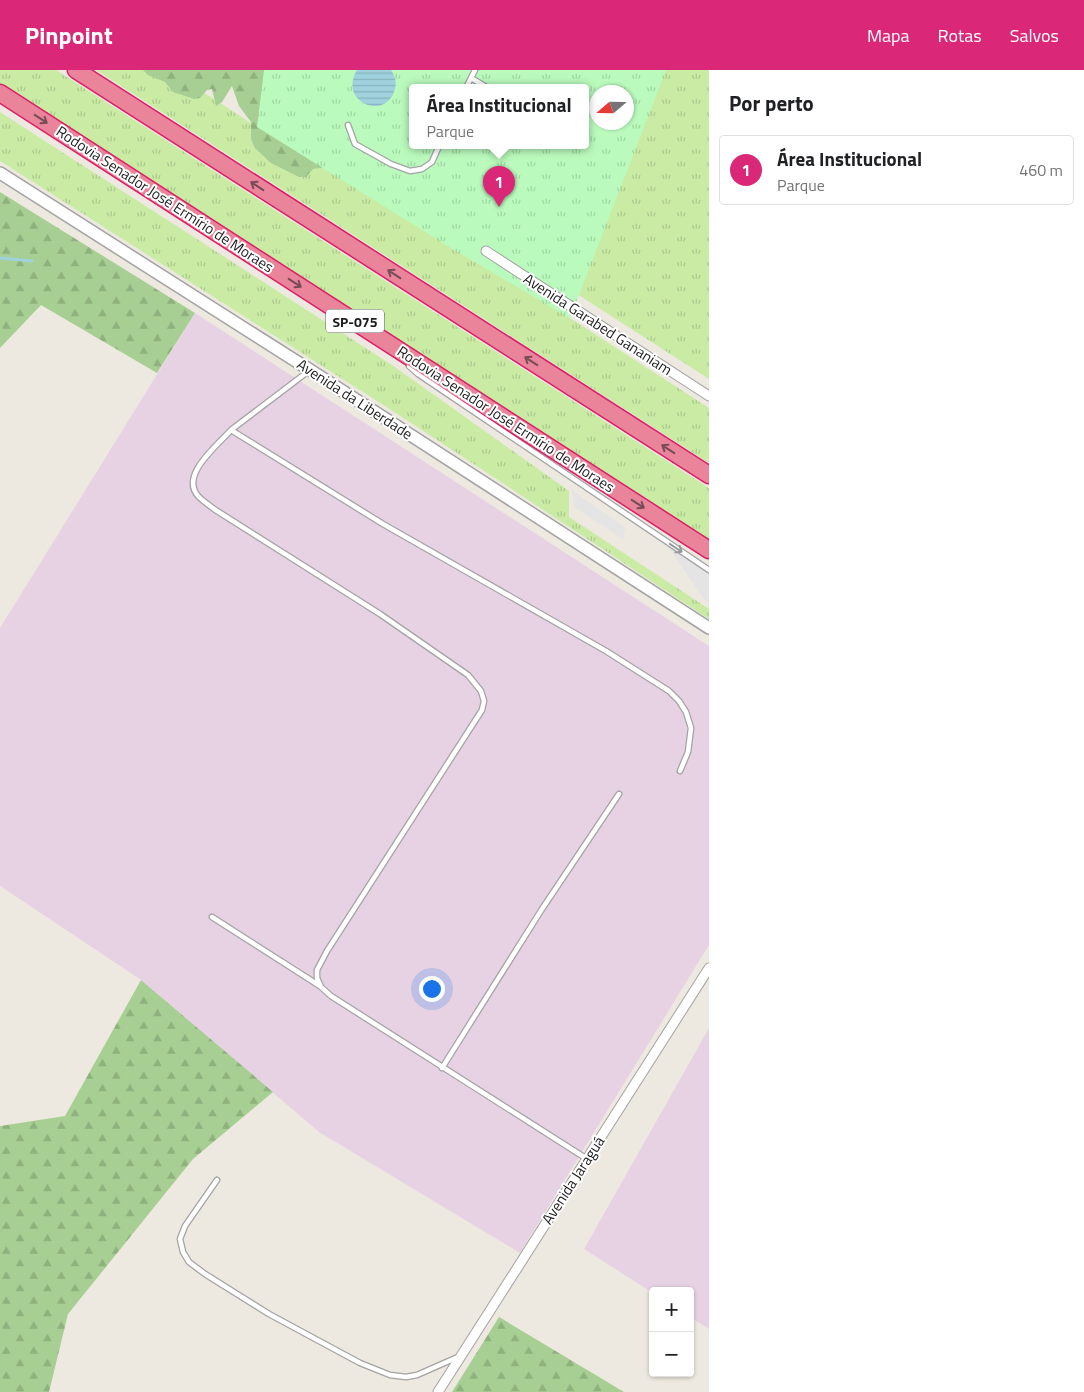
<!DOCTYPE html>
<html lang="pt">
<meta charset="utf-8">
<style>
body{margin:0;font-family:"Titillium Web",sans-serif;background:#f6f6f6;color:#202124}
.controls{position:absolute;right:15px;bottom:15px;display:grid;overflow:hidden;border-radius:5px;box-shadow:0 1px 4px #0004}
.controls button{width:45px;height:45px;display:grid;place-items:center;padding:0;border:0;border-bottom:1px solid #e0e0e0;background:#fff;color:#202124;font:25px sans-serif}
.compass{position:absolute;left:589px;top:15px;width:45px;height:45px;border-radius:50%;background:#fff;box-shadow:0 1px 4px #0004;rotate:250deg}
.you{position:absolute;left:431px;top:918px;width:18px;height:18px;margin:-12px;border:4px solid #fff;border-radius:50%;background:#1a73e8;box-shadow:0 0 0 8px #1a73e833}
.badge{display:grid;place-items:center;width:32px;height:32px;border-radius:50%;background:#db2777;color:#fff;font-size:16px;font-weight:700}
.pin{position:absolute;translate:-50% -41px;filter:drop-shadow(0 1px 2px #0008)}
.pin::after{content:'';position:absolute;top:26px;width:18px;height:15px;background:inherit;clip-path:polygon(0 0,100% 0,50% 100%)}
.popup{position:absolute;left:409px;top:14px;width:180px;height:65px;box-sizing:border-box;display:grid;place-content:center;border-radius:5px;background:#fff;filter:drop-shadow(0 1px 4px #0005);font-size:16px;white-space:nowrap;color:#757577}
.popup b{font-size:19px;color:#202124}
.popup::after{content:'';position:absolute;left:50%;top:100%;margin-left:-10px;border:10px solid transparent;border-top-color:#fff}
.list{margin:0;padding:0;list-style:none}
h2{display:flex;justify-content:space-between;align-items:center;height:65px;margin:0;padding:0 20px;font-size:21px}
h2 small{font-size:16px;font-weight:400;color:#757577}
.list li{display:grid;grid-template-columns:32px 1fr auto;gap:15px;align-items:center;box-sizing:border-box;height:70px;margin:0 10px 10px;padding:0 10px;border:1px solid #e0e0e0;border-radius:5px}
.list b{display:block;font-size:19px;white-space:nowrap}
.list p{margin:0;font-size:16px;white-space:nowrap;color:#757577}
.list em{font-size:16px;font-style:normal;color:#757577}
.map{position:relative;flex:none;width:709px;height:1322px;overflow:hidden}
header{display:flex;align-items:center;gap:30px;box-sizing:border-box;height:70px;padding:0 25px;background:#db2777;color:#fff}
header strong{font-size:24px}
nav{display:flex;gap:28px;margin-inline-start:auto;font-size:18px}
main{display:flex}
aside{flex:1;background:#fff}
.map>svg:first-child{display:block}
.industrial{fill:#e7d2e4}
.grass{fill:url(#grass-tufts);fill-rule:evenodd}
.forest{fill:url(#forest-firs)}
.park{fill:url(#park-tufts);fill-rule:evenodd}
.parking{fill:#e4e4e4}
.water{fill:url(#water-rules)}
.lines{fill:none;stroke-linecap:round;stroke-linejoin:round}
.stream{stroke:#9fd2dd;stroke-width:3}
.service-casing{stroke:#a3a3a3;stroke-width:7}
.minor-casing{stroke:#a3a3a3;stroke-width:11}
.tertiary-casing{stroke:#a3a3a3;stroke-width:14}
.motorway-casing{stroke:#dc1d67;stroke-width:19}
.service{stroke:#fff;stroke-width:4.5}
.minor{stroke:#fff;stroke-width:9}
.tertiary{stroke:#fff;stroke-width:11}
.motorway{stroke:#e9849b;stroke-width:16}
.oneway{stroke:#784b55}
.oneway2{stroke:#999}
.labels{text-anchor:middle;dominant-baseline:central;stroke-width:4;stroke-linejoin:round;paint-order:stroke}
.shield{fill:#fff;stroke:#606060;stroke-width:1}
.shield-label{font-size:14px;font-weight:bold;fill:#1c1c1c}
.street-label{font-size:15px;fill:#1c1c1c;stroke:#fff}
</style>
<header>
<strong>Pinpoint</strong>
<nav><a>Mapa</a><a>Rotas</a><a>Salvos</a></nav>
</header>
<main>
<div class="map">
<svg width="709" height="1322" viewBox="0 0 709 1322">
<defs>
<pattern id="grass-tufts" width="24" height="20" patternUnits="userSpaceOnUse" patternTransform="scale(1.25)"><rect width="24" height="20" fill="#c9eba4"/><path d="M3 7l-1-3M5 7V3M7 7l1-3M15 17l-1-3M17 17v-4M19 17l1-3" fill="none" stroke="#acc98d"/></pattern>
<pattern id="forest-firs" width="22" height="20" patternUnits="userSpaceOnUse" patternTransform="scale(1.25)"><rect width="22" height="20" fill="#a7cf93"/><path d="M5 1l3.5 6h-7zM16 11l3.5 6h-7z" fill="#8fb17e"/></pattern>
<pattern id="park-tufts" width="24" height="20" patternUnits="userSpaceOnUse" patternTransform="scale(1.25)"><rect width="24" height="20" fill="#bafbbd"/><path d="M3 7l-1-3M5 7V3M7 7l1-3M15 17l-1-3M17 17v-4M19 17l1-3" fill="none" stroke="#9fd7a2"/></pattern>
<pattern id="water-rules" width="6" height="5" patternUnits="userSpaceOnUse" patternTransform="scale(1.25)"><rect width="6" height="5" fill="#9fd2dd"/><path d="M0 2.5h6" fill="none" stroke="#88b4bd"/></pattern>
</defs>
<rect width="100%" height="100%" fill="#eee9e0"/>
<path class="industrial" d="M195 243 709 576V875L520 1183 319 1062 141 910 0 816V558Z
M709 958V1259L690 1247V1221H653V1223L584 1179Z"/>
<path class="grass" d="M0 0H56L709 418V471L0 16Z
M96 0H169L257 57 570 248 709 338V393Z
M571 0H709V309L473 157 585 76V18ZM596 22H626V52H596Z
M0 42 392 295 569 421V447L709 539V549L399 345 0 91Z"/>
<path class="forest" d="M143 0H391L328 97 313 99 306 107H299L271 93 255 78 251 69V52L239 36 232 16 222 32 216 36 212 19 207 20 200 28 194 29 173 22 165 12 148 5Z
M0 122 195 243 157 303 41 235 0 278Z
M141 910 273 1022 193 1089 68 1244 49 1322H0V1056L65 1046Z
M499 1247 624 1322H452Z"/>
<path class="park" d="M264 0H666L570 248 451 178 257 57ZM413 18H585V76H413ZM596 22H626V52H596Z"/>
<path class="parking" d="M572 420 625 458 623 469 574 437Z
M664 471 709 500V532L704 529Z"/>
<path class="water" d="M357 0H391C396 7 397 14 394 22 383 51 338 31 357 0Z"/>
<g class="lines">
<path class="stream" d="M0 188 32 191"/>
<g class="service-casing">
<path id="service" d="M471 8 488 18
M466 18 475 0
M348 55 355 74 391 94 410 101 422 99 432 92 439 76
M409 296 418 304 709 500
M231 360 310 300
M212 847 320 916
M442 998 542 839 619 724
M587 1089 331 926 321 917 317 908V900L327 881 482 640 484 631 481 621 468 605 380 544 214 439C209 435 203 431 199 427 178 406 218 375 231 360L383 454 606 581 669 621 679 631 686 642 691 658 688 682 680 701
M217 1110 185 1156 180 1169 183 1182 189 1192 205 1204 269 1244 360 1293 390 1305 406 1307 417 1305 458 1287"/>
</g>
<g class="minor-casing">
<path id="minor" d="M486 181 709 326
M438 1322 709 898"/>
</g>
<g class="tertiary-casing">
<path id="tertiary" d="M0 103 310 300 709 558"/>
</g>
<g class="motorway-casing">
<path id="motorway" d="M76 0 709 405
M0 23 709 480"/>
</g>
<use href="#service" class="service"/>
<use href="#minor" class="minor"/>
<use href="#tertiary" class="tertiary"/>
<use href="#motorway" class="motorway"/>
</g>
<defs><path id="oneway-shaft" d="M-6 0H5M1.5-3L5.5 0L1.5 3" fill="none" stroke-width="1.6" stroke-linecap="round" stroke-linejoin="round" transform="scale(1.25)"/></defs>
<g class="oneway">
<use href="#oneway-shaft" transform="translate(41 49) rotate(33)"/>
<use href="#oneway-shaft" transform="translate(257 116) rotate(-147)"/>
<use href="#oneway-shaft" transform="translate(394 204) rotate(-147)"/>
<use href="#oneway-shaft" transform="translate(295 213) rotate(33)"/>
<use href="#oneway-shaft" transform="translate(531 291) rotate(-147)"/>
<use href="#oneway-shaft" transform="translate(668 379) rotate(-147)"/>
<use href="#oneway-shaft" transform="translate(638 434) rotate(33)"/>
</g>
<use class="oneway2" href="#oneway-shaft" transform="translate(676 478) rotate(34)"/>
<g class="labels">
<rect class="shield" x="326" y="239.5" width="58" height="23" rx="4"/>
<g class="shield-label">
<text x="355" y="251">SP-075</text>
</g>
<g class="street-label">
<text transform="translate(165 129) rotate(33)">Rodovia Senador José Ermírio de Moraes</text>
<text transform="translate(598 254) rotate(33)">Avenida Garabed Gananiam</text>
<text transform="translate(355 329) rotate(33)">Avenida da Liberdade</text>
<text transform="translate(506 349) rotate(33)">Rodovia Senador José Ermírio de Moraes</text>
<text transform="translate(573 1110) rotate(-57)">Avenida Jaraguá</text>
</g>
</g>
</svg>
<div class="controls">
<button>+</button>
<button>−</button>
</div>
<svg class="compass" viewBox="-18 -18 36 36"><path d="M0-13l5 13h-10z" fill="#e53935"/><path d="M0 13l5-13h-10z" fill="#757577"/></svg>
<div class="you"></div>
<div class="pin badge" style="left:499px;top:137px">1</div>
<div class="popup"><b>Área Institucional</b>Parque</div>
</div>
<aside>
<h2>Por perto<small></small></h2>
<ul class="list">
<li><span class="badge">1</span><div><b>Área Institucional</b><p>Parque</p></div><em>460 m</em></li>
</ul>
</aside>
</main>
